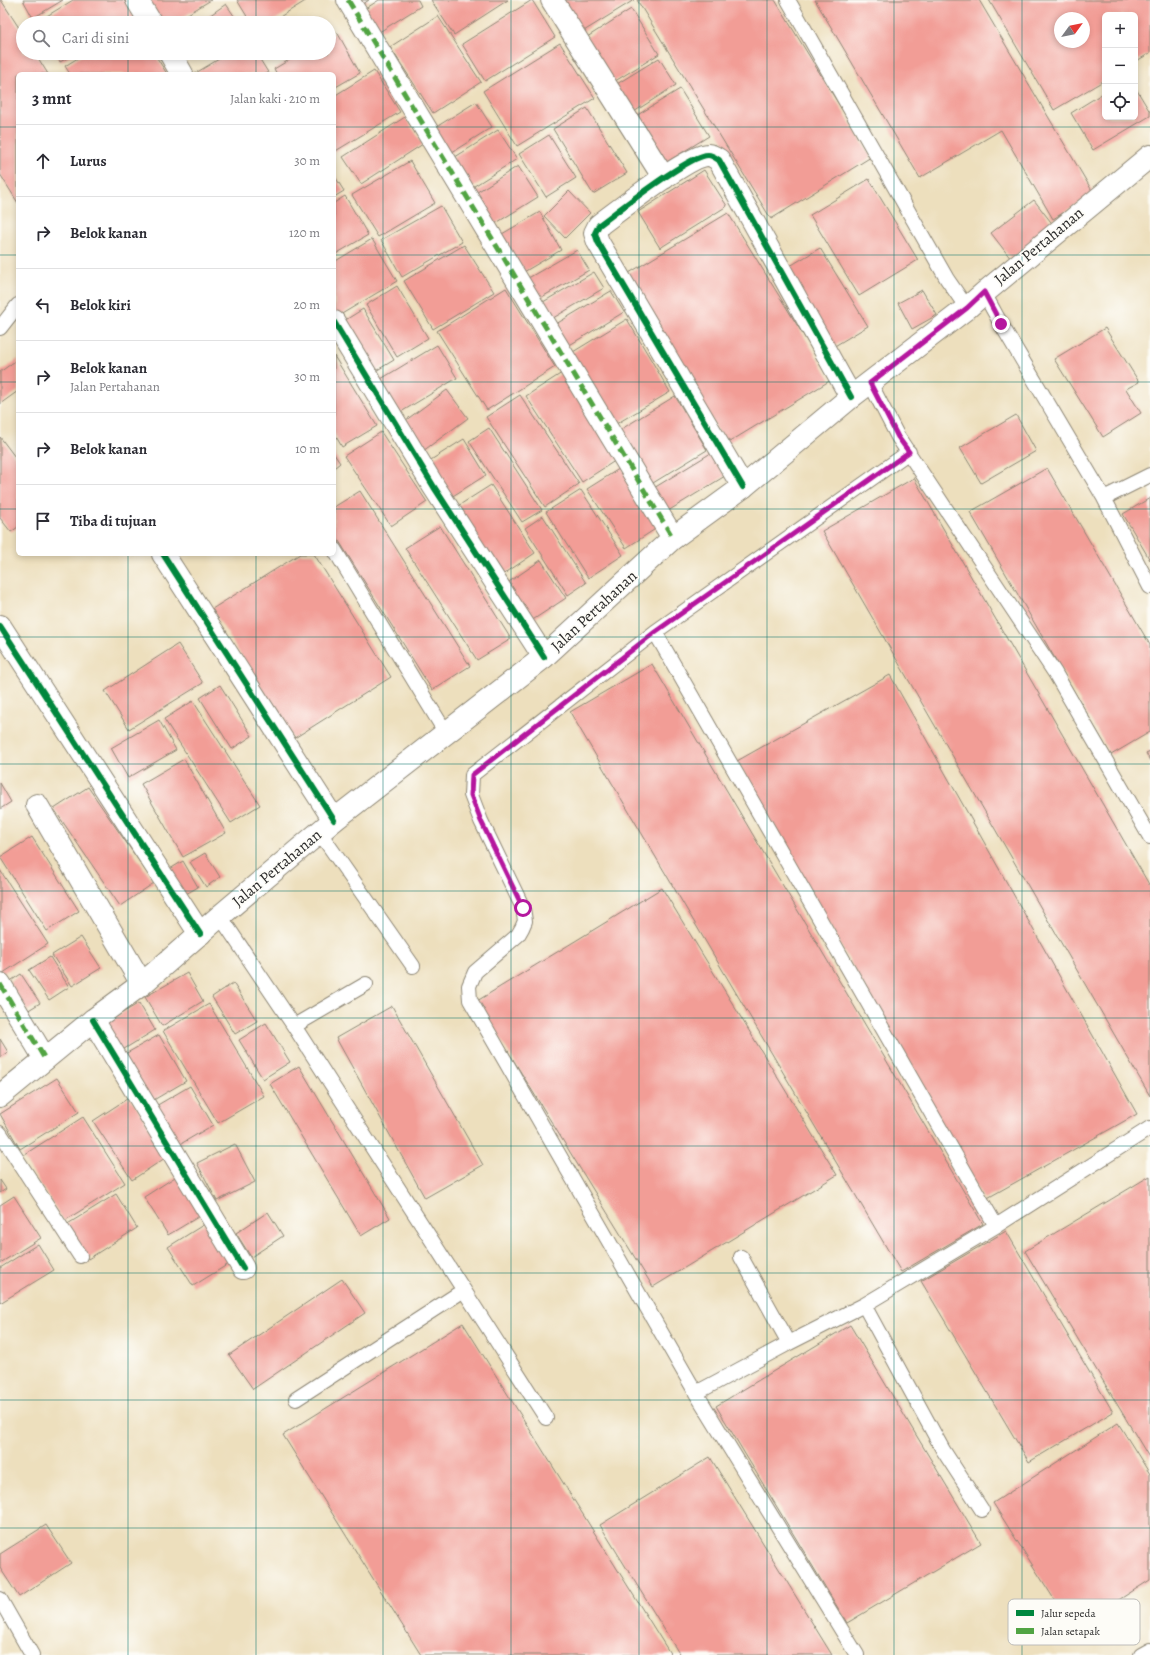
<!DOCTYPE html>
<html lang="id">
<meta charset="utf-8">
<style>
body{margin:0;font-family:Alegreya,serif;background:#f7f7f7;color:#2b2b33}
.controls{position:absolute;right:12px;top:12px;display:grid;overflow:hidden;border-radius:6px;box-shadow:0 2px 6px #0003}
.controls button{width:36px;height:36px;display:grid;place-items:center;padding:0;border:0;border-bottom:1px solid #e1e1e2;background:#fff;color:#2b2b33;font:20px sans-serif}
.compass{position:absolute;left:1054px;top:12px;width:36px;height:36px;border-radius:50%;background:#fff;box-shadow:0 2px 6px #0003;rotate:57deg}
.stop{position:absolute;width:12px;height:12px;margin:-9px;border:3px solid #b5179e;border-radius:50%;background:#fff}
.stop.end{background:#b5179e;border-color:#fff;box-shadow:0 1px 4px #0008}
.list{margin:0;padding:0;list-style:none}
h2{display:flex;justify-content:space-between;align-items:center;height:52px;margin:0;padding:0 16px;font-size:17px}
h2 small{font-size:13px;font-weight:400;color:#7c7c81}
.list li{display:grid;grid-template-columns:26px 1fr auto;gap:12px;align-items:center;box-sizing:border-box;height:72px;padding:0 16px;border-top:1px solid #e1e1e2}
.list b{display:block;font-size:15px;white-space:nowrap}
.list p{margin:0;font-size:13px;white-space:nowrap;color:#7c7c81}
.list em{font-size:13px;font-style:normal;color:#7c7c81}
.icon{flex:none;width:22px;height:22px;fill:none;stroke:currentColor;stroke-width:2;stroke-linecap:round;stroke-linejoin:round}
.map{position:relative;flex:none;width:1150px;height:1655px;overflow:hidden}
.search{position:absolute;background:#fff;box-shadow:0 2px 6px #0003;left:16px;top:16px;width:320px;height:44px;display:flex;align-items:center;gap:10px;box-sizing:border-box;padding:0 14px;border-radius:22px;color:#7c7c81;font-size:15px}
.panel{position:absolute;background:#fff;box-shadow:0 2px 6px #0003;left:16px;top:72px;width:320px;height:484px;border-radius:6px}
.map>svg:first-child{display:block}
.building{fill:#f29d96;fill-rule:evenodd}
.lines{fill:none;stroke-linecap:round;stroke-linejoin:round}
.lane-casing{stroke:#8c8574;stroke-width:16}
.street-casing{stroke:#8c8574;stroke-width:24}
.primary-casing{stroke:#8c8574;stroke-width:24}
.lane{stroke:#fff;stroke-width:14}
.street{stroke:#fff;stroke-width:22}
.primary{stroke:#fff;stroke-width:22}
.quiet{stroke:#51a443;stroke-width:5;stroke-dasharray:10 5;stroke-linecap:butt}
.cycleway-casing{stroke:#fdfcf7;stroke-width:8}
.cycleway{stroke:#00873e;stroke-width:6}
.route{stroke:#b5179e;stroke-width:5}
.grid{fill:none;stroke:#0f766e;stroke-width:1;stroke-opacity:0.55}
.labels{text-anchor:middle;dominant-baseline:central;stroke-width:3.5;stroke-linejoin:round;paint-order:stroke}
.street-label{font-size:16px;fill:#2b2b2b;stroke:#fdfcf7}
.key{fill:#fdfcf7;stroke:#bebdba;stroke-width:1}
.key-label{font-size:11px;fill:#2b2b2b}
</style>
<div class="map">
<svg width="1150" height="1655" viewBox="0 0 1150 1655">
<rect width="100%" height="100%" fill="#fdfcf7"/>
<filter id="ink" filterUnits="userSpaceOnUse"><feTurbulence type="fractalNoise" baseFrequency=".025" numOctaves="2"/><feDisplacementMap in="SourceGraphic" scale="8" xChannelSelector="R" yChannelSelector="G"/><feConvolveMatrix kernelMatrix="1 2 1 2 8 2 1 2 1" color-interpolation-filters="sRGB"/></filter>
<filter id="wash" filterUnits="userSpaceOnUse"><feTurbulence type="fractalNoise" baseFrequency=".012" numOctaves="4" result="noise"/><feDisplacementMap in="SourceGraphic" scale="16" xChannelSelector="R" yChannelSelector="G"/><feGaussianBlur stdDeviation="0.9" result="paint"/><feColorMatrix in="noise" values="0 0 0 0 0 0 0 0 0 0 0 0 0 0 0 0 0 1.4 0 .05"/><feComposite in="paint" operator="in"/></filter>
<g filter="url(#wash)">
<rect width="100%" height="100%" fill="#eddfbd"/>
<g id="blocks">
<path class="building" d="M0 0H1L23 34V53H35L48 74H18V203L0 174Z
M23 0H63L33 18Z
M73 0H124L135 18 126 23H37V22Z
M144 0H211L173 23H158Z
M237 0H307L270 23H251Z
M357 0H369L360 6Z
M379 0H418L421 6 376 34 362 11Z
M431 0H508L454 35Z
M532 0 555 37 485 81 462 44Z
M558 0H634L579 34Z
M637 0H775L871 157 771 219Z
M815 0H979L1094 194 1053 219 1001 130 920 178Z
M989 0H1150V53L1135 62V15H1105V80L1054 110ZM1060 18H1084V42H1060Z
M226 4 239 23H199Z
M631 9 659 54 612 83 584 39Z
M438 16 481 82 433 113 390 47Z
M337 32 360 73 334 88V74H277L274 69 301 53H329V37Z
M560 43 595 98 517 146 483 91Z
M55 53H76L60 62Z
M86 53H154L167 74H70L65 66Z
M206 53H215L209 57Z
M229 53H256L269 74H194Z
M659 58 676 85 629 115 612 87Z
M374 71 400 112 334 152V96Z
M1135 87 1150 112V116L1093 150 1071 113 1105 92V117H1135Z
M680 89 709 136 660 166 631 119Z
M476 102 492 127 449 154 433 129Z
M587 108 627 173 593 194 553 129Z
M405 117 423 144 361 184 343 157Z
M498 130 517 159 471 188 452 159Z
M549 135 576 178 546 197 519 154Z
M410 161 435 203 378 237 352 195Z
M518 166 538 197 493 225 474 194Z
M704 170 727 206 660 248 638 212Z
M334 175 344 191 334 197Z
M869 179 918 260 859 296 810 215Z
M569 191 590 213 565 238 544 216Z
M345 196 368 235 334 255V203Z
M1034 200 1054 226 1011 259 991 233Z
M441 206 462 242 402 277 381 240Z
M540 212 561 250 517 276 495 238Z
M728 213 831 380 726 444 624 276Z
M372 239 397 281 335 318 334 262Z
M464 245 494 292 433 329 404 281Z
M820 248 868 326 833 347 785 269Z
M577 250 589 270 535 301 523 281Z
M594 272 604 288 548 321 538 305Z
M397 286 428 338 397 357 366 305Z
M506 288 555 367 487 410 437 331Z
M922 290 937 315 912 329 898 303Z
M611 291 624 312 563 349 551 327Z
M363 309 394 360 369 375 339 324Z
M627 319 670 392 611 427 568 355Z
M1105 328 1139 382 1126 389 1141 413 1103 437 1054 359Z
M437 345 457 378 396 415 376 382Z
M334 356 377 426 342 447 334 433Z
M18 359V391L0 404V372Z
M565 371 621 457 582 482 526 396Z
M447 390 468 418 423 451 402 423Z
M520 395 579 484 545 507 486 417Z
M675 396 707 450 648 486 615 433Z
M1016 415 1036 451 981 483 960 448Z
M489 428 542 510 522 522 469 441Z
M381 432 427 502 391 526 344 456Z
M0 437 18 461V527L11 532 0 518Z
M464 439 486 475 448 499 426 463Z
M711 453 725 476 663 514 649 491Z
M334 454 340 463 334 468Z
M622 467 660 526 626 548 587 489Z
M1047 468 1150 645V732L1111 755 970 512Z
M914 478 1150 886V1096L822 531Z
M491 485 535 553 495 580 450 511Z
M581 490 623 555 588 578 546 512Z
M360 491 470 666 432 690 334 533V507Z
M1150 498V560L1123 514Z
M543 516 586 583 568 595 525 528Z
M440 526 511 639 477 660 405 548Z
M300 554H314L391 677 293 739 212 609Z
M541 560 566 598 525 625 500 588Z
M178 644 203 683 129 729 105 691Z
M652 664 983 1224 901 1272 570 712Z
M890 675 1137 1114 984 1200 737 761Z
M220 685 252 736 232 749 200 698Z
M193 701 260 805 231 823 164 719Z
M159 720 176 750 128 778 111 748Z
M1150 751V761L1146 753Z
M184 759 226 833 183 857 141 784Z
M0 783 11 802 0 809Z
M88 787 154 883 120 906 54 809Z
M32 837 79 911 47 931 0 857Z
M205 853 220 877 206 887 190 862Z
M183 861 198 887 179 898 165 872Z
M0 870 48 944 0 975Z
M662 888 837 1175 653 1287 477 1001Z
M81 937 101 968 72 986 52 955Z
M50 957 69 987 49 1000 29 970Z
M187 973 203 1001 162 1026 145 997Z
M21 974 40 1003 27 1011 9 982Z
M233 983 257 1021 235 1034 212 997Z
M139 1003 155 1030 116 1054 99 1027Z
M209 1004 264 1096 218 1123 163 1031Z
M392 1006 483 1165 425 1198 336 1038Z
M266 1023 290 1062 263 1079 239 1040Z
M159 1035 186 1081 145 1105 118 1058Z
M0 1039 8 1052 0 1057Z
M299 1066 390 1218 361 1236 270 1084Z
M57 1078 79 1112 20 1149 0 1114Z
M190 1086 213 1125 172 1149 149 1110Z
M130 1097 168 1156 132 1180 93 1121Z
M83 1117 125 1183 64 1221 22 1156Z
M235 1144 255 1182 217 1201 197 1163Z
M183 1172 208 1211 168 1235 144 1197Z
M1150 1176V1459L1025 1251Z
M0 1180 6 1189 0 1193Z
M116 1194 137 1228 88 1259 66 1225Z
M14 1196 41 1238 0 1263V1205Z
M268 1212 283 1236 251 1257 236 1233Z
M211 1220 235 1260 193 1286 168 1247Z
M1006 1231 1113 1412 1029 1462 921 1281Z
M38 1244 54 1270 0 1303V1268Z
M342 1279 365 1313 253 1389 229 1355Z
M463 1323 671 1655H421L283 1435Z
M850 1325 981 1543 847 1623 716 1406Z
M1118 1423 1150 1474V1580L1073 1629 993 1503Z
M710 1457 832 1655H680L600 1525Z
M46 1525 71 1563 19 1597 0 1568V1554Z"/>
</g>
</g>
<g filter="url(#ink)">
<use href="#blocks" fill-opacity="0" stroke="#8c8574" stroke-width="1"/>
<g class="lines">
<g class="lane-casing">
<path id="lane" d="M788 0 947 279 967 308
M984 293 1001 324 1104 498 1150 475
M0 328 18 305
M870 383 898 437 1055 673 1150 837
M1104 498 1150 587
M334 549 446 733
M655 632 996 1226
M320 833 413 966
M220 916 294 1026 546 1418
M294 1026 366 984
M0 1133 80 1256
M741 1257 789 1343
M864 1305 943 1450 982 1510
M696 1393 789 1343 864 1305 996 1226 1150 1128
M296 1399 464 1290
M0 1599 32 1655
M857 1655 696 1393 470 1000 469 986 475 972 518 935 522 928 525 921 523 908 481 821 471 795 472 775 655 632 909 452
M1141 1655 1150 1650"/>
</g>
<g class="street-casing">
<path id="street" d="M137 0 151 23
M348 0 673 538
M552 0 664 178
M170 53 182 74
M334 322 434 487 544 657
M743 487 598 242 595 233 599 225C618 211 689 155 708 155 712 155 716 158 719 160L851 397
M163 554 334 820
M0 626 200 934
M37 805 142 984
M0 984 45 1059
M93 1020 243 1268"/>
</g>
<g class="primary-casing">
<path id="primary" d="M0 1096 93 1020 142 984 220 916 334 820 544 657 673 538 743 487 851 397 967 308 984 293 1150 156"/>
</g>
<use href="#lane" class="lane"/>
<use href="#street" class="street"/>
<use href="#primary" class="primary"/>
<path class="quiet" d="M348 0 673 538
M0 984 45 1059"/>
<g class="cycleway-casing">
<path id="cycleway" d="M334 322 434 487 544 657
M743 487 598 242 595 233 599 225C618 211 689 155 708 155 712 155 716 158 719 160L851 397
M163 554 334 820
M0 626 200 934
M93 1020 243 1268"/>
</g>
<use href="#cycleway" class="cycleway"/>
</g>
</g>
<g class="lines" filter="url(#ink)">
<path class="route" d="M523 908 481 821 471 795 472 775 655 632 909 452 898 437 870 383 967 308 984 292 1001 324"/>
</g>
<path class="grid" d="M128 0V23M256 0V23M383 0V1655M511 0V1655M639 0V1655M767 0V1655M894 0V1655M1022 0V1655M128 53V74M256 53V74M0 127H18M334 127H1150M0 255H18M334 255H1150M0 382H18M334 382H1150M0 509H18M334 509H1150M128 554V1655M256 554V1655M0 637H1150M0 764H1150M0 891H1150M0 1018H1150M0 1146H1150M0 1273H1150M0 1400H1150M0 1528H1150"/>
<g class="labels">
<g class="street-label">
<text transform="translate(1039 246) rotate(-40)">Jalan Pertahanan</text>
<text transform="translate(594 611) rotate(-43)">Jalan Pertahanan</text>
<text transform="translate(277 868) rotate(-40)">Jalan Pertahanan</text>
</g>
</g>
<rect x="1008" y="1599" width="132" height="46" rx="6" class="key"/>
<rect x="1016" y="1610" width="18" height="6" fill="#00873e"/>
<rect x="1016" y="1628" width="18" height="6" fill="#51a443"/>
<g class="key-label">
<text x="1041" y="1617">Jalur sepeda</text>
<text x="1041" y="1635">Jalan setapak</text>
</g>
</svg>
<div class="controls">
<button>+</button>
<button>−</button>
<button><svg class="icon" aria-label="locate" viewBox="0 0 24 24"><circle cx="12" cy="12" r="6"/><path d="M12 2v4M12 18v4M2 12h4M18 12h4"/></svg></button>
</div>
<svg class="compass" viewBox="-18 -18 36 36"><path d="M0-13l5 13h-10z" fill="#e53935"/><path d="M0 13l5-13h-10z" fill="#7c7c81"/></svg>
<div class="stop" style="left:523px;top:908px"></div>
<div class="stop end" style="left:1001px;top:324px"></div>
<div class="search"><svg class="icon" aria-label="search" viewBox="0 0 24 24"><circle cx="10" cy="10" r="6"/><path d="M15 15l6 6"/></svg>Cari di sini</div>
<section class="panel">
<h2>3 mnt<small>Jalan kaki · 210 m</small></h2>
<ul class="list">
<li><svg class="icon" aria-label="ahead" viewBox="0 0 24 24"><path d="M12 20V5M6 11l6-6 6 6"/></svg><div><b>Lurus</b></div><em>30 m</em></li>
<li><svg class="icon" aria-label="right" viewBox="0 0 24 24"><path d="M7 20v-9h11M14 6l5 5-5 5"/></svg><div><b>Belok kanan</b></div><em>120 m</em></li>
<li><svg class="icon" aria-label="left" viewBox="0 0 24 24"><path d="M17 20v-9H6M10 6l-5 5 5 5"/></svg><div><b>Belok kiri</b></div><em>20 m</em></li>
<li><svg class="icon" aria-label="right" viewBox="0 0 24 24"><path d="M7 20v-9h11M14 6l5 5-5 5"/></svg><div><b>Belok kanan</b><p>Jalan Pertahanan</p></div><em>30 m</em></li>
<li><svg class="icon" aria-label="right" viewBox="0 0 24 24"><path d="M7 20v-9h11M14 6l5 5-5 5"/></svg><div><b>Belok kanan</b></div><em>10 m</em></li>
<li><svg class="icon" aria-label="arrive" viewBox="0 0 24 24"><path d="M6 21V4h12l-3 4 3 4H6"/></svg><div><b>Tiba di tujuan</b></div></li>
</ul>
</section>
</div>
